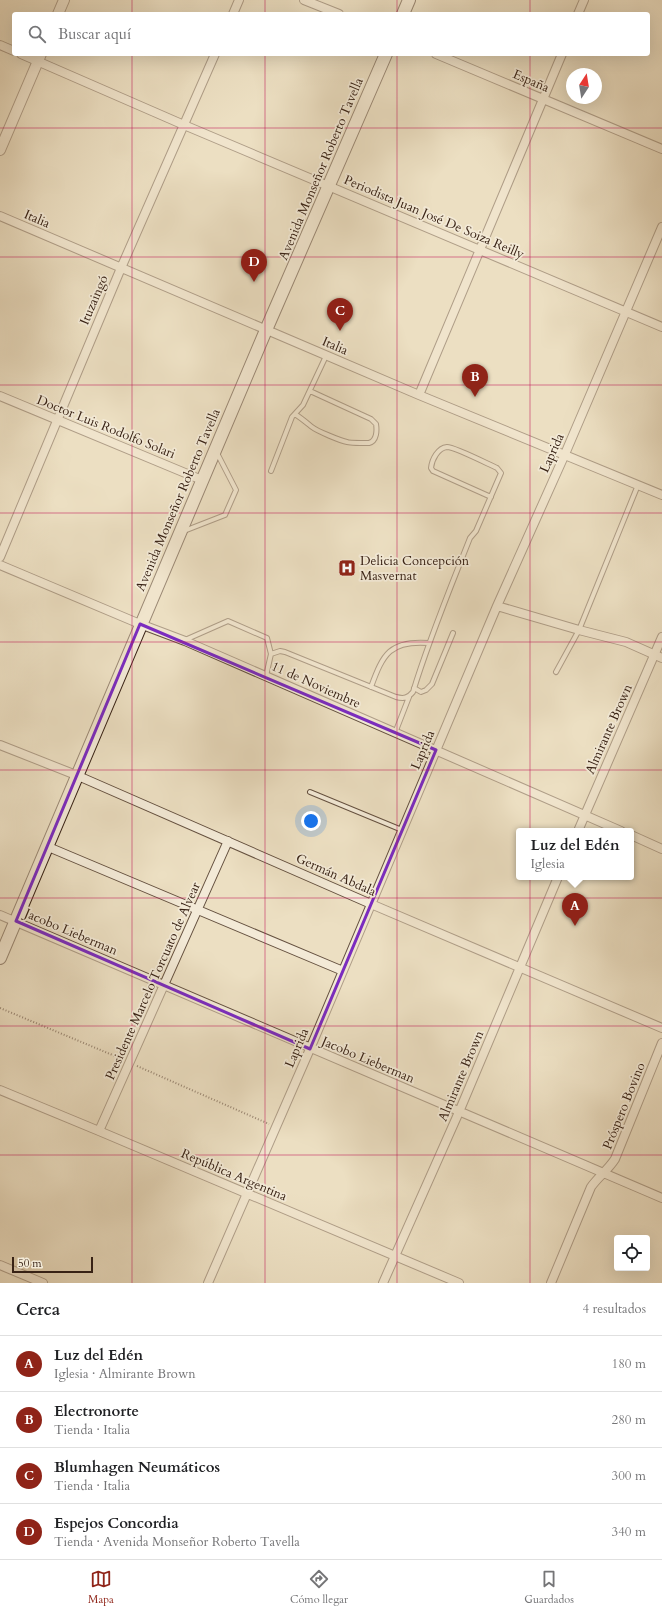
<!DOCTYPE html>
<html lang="es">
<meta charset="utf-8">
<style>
body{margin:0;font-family:Cardo,serif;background:#f6f6f6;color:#202124}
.controls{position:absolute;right:12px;bottom:12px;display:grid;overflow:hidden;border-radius:4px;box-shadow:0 4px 16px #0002}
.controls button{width:36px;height:36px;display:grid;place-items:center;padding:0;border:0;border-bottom:1px solid #e0e0e0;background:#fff;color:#202124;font:20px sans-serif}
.compass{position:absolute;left:566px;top:68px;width:36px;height:36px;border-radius:50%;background:#fff;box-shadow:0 4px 16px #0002;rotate:12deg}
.scale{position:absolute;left:12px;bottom:10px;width:81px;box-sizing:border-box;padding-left:4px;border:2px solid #382215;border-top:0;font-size:11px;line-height:14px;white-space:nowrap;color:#382215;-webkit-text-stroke:3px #f3ead7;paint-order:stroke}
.you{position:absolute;left:311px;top:821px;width:14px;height:14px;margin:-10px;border:3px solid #fff;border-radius:50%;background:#1a73e8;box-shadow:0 0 0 6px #1a73e833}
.badge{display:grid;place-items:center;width:26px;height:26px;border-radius:50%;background:#8f2418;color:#fff;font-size:13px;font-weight:700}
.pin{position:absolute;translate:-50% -33px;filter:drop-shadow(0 1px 2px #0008)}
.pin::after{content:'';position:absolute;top:21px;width:14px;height:12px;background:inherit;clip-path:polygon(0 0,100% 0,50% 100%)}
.popup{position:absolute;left:516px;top:828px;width:118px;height:52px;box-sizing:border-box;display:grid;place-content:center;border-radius:4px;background:#fff;filter:drop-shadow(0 1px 3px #0005);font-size:13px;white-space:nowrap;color:#757577}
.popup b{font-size:15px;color:#202124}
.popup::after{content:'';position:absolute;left:50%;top:100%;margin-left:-8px;border:8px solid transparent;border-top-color:#fff}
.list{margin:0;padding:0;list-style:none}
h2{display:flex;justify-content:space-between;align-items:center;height:52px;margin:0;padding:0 16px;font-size:17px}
h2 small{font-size:13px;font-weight:400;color:#757577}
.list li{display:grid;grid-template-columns:26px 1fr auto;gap:12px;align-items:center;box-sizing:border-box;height:56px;padding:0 16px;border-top:1px solid #e0e0e0}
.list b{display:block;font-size:15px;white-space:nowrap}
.list p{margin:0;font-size:13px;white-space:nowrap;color:#757577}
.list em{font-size:13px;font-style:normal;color:#757577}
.icon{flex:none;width:22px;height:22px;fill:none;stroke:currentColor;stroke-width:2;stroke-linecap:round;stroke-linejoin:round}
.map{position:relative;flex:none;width:662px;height:1283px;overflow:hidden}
.search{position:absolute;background:#fff;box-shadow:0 4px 16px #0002;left:12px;right:12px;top:12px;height:44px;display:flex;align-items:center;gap:10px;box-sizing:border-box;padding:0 14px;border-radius:4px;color:#757577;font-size:15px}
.sheet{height:276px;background:#fff}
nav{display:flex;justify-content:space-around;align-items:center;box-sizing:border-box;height:56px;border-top:1px solid #e0e0e0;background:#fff;font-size:11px;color:#757577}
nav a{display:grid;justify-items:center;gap:2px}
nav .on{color:#8f2418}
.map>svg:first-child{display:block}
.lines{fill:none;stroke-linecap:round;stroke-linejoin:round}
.service-casing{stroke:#655140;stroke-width:6}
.minor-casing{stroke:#655140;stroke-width:10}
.tertiary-casing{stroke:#655140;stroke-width:12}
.secondary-casing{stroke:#382215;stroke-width:14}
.path{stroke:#382215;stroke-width:2;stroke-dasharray:1 2;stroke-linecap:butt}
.service{stroke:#f3ead7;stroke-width:4}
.minor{stroke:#f3ead7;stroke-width:8}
.tertiary{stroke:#f3ead7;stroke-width:10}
.secondary{stroke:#f3ead7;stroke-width:12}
.marked{fill:none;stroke:#7b2cbf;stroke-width:3;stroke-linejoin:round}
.grid{fill:none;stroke:#c2185b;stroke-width:1;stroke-opacity:0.55}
.labels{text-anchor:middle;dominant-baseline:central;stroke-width:3.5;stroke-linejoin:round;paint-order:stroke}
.street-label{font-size:13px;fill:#382215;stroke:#f3ead7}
.poi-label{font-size:13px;fill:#382215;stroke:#f3ead7;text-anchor:start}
</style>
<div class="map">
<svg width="662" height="1283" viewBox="0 0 662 1283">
<rect width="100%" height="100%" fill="#ecdfc2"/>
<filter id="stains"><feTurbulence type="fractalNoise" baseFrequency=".005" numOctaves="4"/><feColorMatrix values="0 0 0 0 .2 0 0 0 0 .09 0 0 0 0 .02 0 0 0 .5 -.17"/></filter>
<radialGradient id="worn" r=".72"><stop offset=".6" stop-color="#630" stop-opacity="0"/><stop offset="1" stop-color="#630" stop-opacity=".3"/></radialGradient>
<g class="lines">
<g class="service-casing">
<path id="service" d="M295 414C301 418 307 423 312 427 317 431 341 441 347 442 349 443 367 443 369 443 377 441 377 430 376 424L371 419 310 391
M271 471 292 417 303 405 326 356
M184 531 225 515 236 490 217 453
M185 640 228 621 267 638 271 654 266 676
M271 654 280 651 285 652 396 697C404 699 408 698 413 692 429 639 450 589 470 538L476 531 501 473 497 468C488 464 455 447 447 447 438 448 432 459 431 468L433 471 491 497
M556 672 579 630 638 485
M371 687C383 654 390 640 429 643
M414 688 421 692 426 690 432 684 453 633
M395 733 409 697
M310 792 402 830"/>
</g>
<g class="minor-casing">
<path id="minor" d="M304 0 339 14
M233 14 239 0
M578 14 584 0
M0 45 14 51
M21 54 184 125 662 327
M436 54 662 149
M0 216 419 395 662 495
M419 395 562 54
M0 396 202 480
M0 557 121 268 215 54
M0 565 140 624 185 641 621 831
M497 606 579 630 626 642 662 658
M0 745 76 775 371 904 662 1028
M578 831 662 637
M631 835 662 849
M46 846 343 971
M0 915 662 1198
M0 1090 99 1131 459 1283
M99 1131 228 841
M0 1265 43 1283
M208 1283 310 1049 497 606 565 454 662 227
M383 1283 459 1112 558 877
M551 1283 591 1187C598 1177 608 1170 615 1159L662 1043"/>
</g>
<g class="tertiary-casing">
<path id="tertiary" d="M58 14 64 0
M0 150 41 54"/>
</g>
<g class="secondary-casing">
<path id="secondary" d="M403 14 409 0
M0 958 266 330 386 54"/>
</g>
<path class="path" d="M0 1008 122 1059
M137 1066 269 1124"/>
<use href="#service" class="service"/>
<use href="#minor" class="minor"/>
<use href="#tertiary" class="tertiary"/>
<use href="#secondary" class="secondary"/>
</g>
<path d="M0 0H662V1283H0ZM140 624 436 750 310 1049 16 921Z" fill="#ecdfc2" fill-opacity=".55" fill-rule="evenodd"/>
<path class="marked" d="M140 624 436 750 310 1049 16 921Z"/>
<path class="grid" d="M132 0V14M265 0V14M397 0V14M530 0V14M132 54V1283M265 54V1283M397 54V1283M530 54V1283M0 128H662M0 257H662M0 385H662M0 513H662M0 642H662M0 770H662M0 898H662M0 1026H662M0 1155H662"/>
<defs>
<g id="hospital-square" transform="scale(0.9)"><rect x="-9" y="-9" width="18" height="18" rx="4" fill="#8f2418" stroke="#f3ead7"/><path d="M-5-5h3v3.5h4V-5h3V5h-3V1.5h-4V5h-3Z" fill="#fff"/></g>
</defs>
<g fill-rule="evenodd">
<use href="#hospital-square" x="347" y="568"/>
</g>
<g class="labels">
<g class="street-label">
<text transform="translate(531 81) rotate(23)">España</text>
<text transform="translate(321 169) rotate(-67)">Avenida Monseñor Roberto Tavella</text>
<text transform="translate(434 217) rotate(23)">Periodista Juan José De Soiza Reilly</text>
<text transform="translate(37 219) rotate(23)">Italia</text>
<text transform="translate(94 300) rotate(-67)">Ituzaingó</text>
<text transform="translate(335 346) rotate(23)">Italia</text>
<text transform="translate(106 427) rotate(22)">Doctor Luis Rodolfo Solari</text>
<text transform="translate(552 453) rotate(-66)">Laprida</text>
<text transform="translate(178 500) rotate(-67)">Avenida Monseñor Roberto Tavella</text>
<text transform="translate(316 685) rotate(24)">11 de Noviembre</text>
<text transform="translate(609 729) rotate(-66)">Almirante Brown</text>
<text transform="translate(423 750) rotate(-67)">Laprida</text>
<text transform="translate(336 875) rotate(24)">Germán Abdala</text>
<text transform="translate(71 932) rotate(23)">Jacobo Lieberman</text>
<text transform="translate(153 981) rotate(-66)">Presidente Marcelo Torcuato de Alvear</text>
<text transform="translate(297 1048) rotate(-67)">Laprida</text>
<text transform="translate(368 1060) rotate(23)">Jacobo Lieberman</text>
<text transform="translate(461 1076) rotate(-67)">Almirante Brown</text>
<text transform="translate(624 1106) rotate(-68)">Próspero Bovino</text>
<text transform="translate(234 1175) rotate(23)">República Argentina</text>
</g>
<g class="poi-label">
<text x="360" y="561">Delicia Concepción<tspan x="360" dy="15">Masvernat</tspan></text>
</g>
</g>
<rect width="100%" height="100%" filter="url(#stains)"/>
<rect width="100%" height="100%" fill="url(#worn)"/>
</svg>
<div class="controls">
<button><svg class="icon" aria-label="locate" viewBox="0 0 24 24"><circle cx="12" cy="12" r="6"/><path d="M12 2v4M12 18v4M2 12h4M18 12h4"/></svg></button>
</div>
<svg class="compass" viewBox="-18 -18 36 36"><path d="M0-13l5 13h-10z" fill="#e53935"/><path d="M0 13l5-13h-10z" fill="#757577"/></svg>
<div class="scale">50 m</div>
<div class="you"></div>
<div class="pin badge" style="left:575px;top:926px">A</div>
<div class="popup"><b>Luz del Edén</b>Iglesia</div>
<div class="pin badge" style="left:475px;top:397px">B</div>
<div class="pin badge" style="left:340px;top:331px">C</div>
<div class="pin badge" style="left:254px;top:282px">D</div>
<div class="search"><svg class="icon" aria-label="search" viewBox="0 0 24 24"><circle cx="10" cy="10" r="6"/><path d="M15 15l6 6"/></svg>Buscar aquí</div>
</div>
<section class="sheet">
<h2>Cerca<small>4 resultados</small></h2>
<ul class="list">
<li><span class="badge">A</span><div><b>Luz del Edén</b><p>Iglesia · Almirante Brown</p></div><em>180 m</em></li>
<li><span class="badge">B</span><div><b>Electronorte</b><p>Tienda · Italia</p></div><em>280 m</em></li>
<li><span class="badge">C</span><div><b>Blumhagen Neumáticos</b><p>Tienda · Italia</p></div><em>300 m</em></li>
<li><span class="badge">D</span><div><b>Espejos Concordia</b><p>Tienda · Avenida Monseñor Roberto Tavella</p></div><em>340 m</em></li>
</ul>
</section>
<nav>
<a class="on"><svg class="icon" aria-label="map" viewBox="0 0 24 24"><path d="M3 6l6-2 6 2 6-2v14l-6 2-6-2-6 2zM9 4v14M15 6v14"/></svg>Mapa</a>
<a><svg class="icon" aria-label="directions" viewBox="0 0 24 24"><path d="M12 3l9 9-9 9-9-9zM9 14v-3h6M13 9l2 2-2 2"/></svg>Cómo llegar</a>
<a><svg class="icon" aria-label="saved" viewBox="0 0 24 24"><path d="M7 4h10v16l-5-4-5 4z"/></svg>Guardados</a>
</nav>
